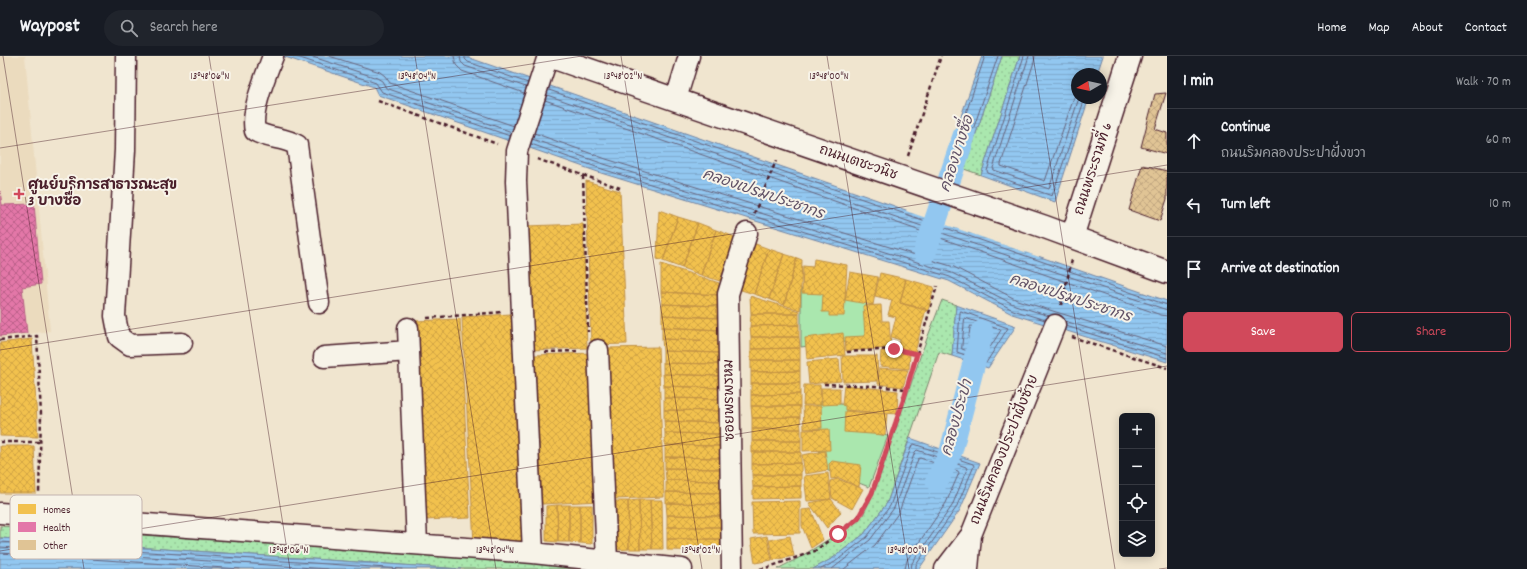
<!DOCTYPE html>
<meta charset="utf-8">
<style>
body{margin:0;font-family:Dekko,"Playpen Sans Thai",sans-serif;background:#20242c;color:#f1f3f6}
.controls{position:absolute;right:12px;bottom:12px;display:grid;overflow:hidden;border-radius:6px;box-shadow:0 2px 10px #0003}
.controls button{width:36px;height:36px;display:grid;place-items:center;padding:0;border:0;border-bottom:1px solid #363941;background:#171b24;color:#f1f3f6;font:20px sans-serif}
.compass{position:absolute;left:1071px;top:12px;width:36px;height:36px;border-radius:50%;background:#171b24;box-shadow:0 2px 10px #0003;rotate:261deg}
.stop{position:absolute;width:12px;height:12px;margin:-9px;border:3px solid #d1495b;border-radius:50%;background:#fff}
.stop.end{background:#d1495b;border-color:#fff;box-shadow:0 1px 4px #0008}
.list{margin:0;padding:0;list-style:none}
h2{display:flex;justify-content:space-between;align-items:center;height:52px;margin:0;padding:0 16px;font-size:17px}
h2 small{font-size:13px;font-weight:400;color:#9ea1a6}
.list li{display:grid;grid-template-columns:26px 1fr auto;gap:12px;align-items:center;box-sizing:border-box;height:64px;padding:0 16px;border-top:1px solid #363941}
.list b{display:block;font-size:15px;white-space:nowrap}
.list p{margin:0;font-size:13px;white-space:nowrap;color:#9ea1a6}
.list em{font-size:13px;font-style:normal;color:#9ea1a6}
.actions{display:flex;gap:8px;padding:12px 16px}
.actions a{flex:1;padding:9px 0;border:1px solid #d1495b;border-radius:6px;text-align:center;font-size:14px;color:#d1495b}
.actions .main{background:#d1495b;color:#fff}
.icon{flex:none;width:22px;height:22px;fill:none;stroke:currentColor;stroke-width:2;stroke-linecap:round;stroke-linejoin:round}
.map{position:relative;flex:none;width:1167px;height:513px;overflow:hidden}
header{display:flex;align-items:center;gap:24px;box-sizing:border-box;height:56px;padding:0 20px;background:#171b24;border-bottom:1px solid #363941}
header strong{font-size:19px}
nav{display:flex;gap:22px;margin-inline-start:auto;font-size:14px}
.search{width:280px;height:36px;background:#20242c;display:flex;align-items:center;gap:10px;box-sizing:border-box;padding:0 14px;border-radius:22px;color:#9ea1a6;font-size:15px}
main{display:flex}
aside{flex:1;background:#171b24}
.map>svg:first-child{display:block}
.built{fill:#ebdbbe}
.grass{fill:url(#grass-dots);stroke:#7a836c}
.garden{fill:#aae7ae;stroke:#7a836c}
.water{fill:url(#water-rules);stroke:#7584a1}
.pier{fill:#f0e5cf}
.homes{fill:url(#homes-cross-hatch);stroke:#c09044}
.health{fill:url(#health-cross-hatch);stroke:#b55d82}
.lines{fill:none;stroke-linecap:round;stroke-linejoin:round}
.shore{stroke:#67627a;stroke-width:1}
.canal{stroke:#92c7f0;stroke-width:23}
.building{fill:url(#building-cross-hatch);stroke:#4a1f2b}
.street-casing{stroke:#4a1f2b;stroke-width:23}
.secondary-casing{stroke:#4a1f2b;stroke-width:25}
.path{stroke:#4a1f2b;stroke-width:2.5;stroke-dasharray:4 3;stroke-linecap:butt}
.street{stroke:#f7f3e8;stroke-width:20}
.secondary{stroke:#f7f3e8;stroke-width:22}
.route{stroke:#d1495b;stroke-width:5}
.ticks{fill:none;stroke:#4a1f2b;stroke-width:1;stroke-opacity:0.45}
.poi-dot{fill:#d1495b;stroke:#f7f3e8;stroke-width:1.5}
.labels{text-anchor:middle;dominant-baseline:central;stroke-width:4;stroke-linejoin:round;paint-order:stroke}
.street-label{font-size:14px;fill:#4a1f2b;stroke:#f7f3e8}
.poi-label{font-size:14px;font-weight:bold;fill:#4a1f2b;stroke:#f7f3e8;text-anchor:start}
.water-label{font-size:15px;font-style:italic;fill:#605166;stroke:#f7f3e8}
.key{fill:#f7f3e8;stroke:#c3b3af;stroke-width:1}
.key-label{font-size:11px;fill:#4a1f2b}
.ticks-label{font-size:10px;text-anchor:middle;fill:#4a1f2b;stroke:#f7f3e8;stroke-width:4;stroke-linejoin:round;paint-order:stroke}
</style>
<header>
<strong>Waypost</strong>
<div class="search"><svg class="icon" aria-label="search" viewBox="0 0 24 24"><circle cx="10" cy="10" r="6"/><path d="M15 15l6 6"/></svg>Search here</div>
<nav><a>Home</a><a>Map</a><a>About</a><a>Contact</a></nav>
</header>
<main>
<div class="map">
<svg width="1167" height="513" viewBox="0 0 1167 513">
<defs>
<pattern id="grass-dots" width="8" height="8" patternUnits="userSpaceOnUse"><rect width="8" height="8" fill="#aae7ae"/><path d="M2 2h.1M6 6h.1" fill="none" stroke="#94c696" stroke-width="1.8" stroke-linecap="round"/></pattern>
<pattern id="water-rules" width="6" height="5" patternUnits="userSpaceOnUse"><rect width="6" height="5" fill="#92c7f0"/><path d="M0 2.5h6" fill="none" stroke="#7faace"/></pattern>
<pattern id="homes-cross-hatch" width="8" height="8" patternUnits="userSpaceOnUse"><rect width="8" height="8" fill="#f2c14e"/><path d="M0 0l8 8M0 8l8-8" fill="none" stroke="#d1a544"/></pattern>
<pattern id="health-cross-hatch" width="8" height="8" patternUnits="userSpaceOnUse"><rect width="8" height="8" fill="#e377a8"/><path d="M0 0l8 8M0 8l8-8" fill="none" stroke="#ba6189"/></pattern>
<pattern id="building-cross-hatch" width="8" height="8" patternUnits="userSpaceOnUse"><rect width="8" height="8" fill="#e0c495"/><path d="M0 0l8 8M0 8l8-8" fill="none" stroke="#c2a881"/></pattern>
</defs>
<rect width="100%" height="100%" fill="#f0e5cf"/>
<filter id="ink" filterUnits="userSpaceOnUse"><feTurbulence type="fractalNoise" baseFrequency=".025" numOctaves="2"/><feDisplacementMap in="SourceGraphic" scale="8" xChannelSelector="R" yChannelSelector="G"/><feConvolveMatrix kernelMatrix="1 2 1 2 8 2 1 2 1" color-interpolation-filters="sRGB"/></filter>
<g filter="url(#ink)">
<path class="built" d="M0 0H25L50 275 0 282Z"/>
<path class="grass" d="M1002 0H1020L981 119 964 113Z
M942 244 956 249 952 300 939 296 887 447 864 478 833 502 813 513H777L797 503 855 467 863 459 878 425 921 298Z
M0 470 439 498 627 513H461L0 482Z"/>
<path class="garden" d="M801 233 866 243 868 282 801 291Z
M816 345 849 349 847 373 888 380 869 431 821 412Z"/>
<path class="water" d="M282 0H464L1167 245V306L1012 258 949 225 601 117 378 39 374 31Z
M982 0H1002L964 113 945 106Z
M1020 0H1103L1097 18H1077V42H1089L1055 146 981 119Z
M956 249 1016 270 988 312 952 300Z
M910 382 980 407 960 454 919 513H813L833 502 864 478 887 447Z
M0 482 461 513H0Z"/>
<path class="pier" d="M907 153 1039 199V201L906 155Z"/>
<path class="homes" d="M586 125 620 135 627 288 591 289Z
M659 154 678 161 663 205 657 203Z
M678 161 698 167 682 212 663 205Z
M698 167 716 174 701 219 682 212Z
M583 168 587 292 530 294 526 170Z
M716 174 735 181 720 225 701 219Z
M753 187 769 193 754 238 738 233Z
M769 193 784 198 769 243 754 238Z
M784 198 797 202 784 249 769 243Z
M797 202 802 204 800 254 784 249Z
M814 203 847 209 844 260H829V256H822L823 238 802 237 803 210 813 211Z
M661 208 719 227 720 239 661 236Z
M850 216 878 221 873 249 845 244Z
M880 217 906 223 900 247 926 253 915 296 898 292 900 284 891 281 896 261 888 259 892 244 875 240Z
M906 223 934 231 928 255 900 247Z
M661 236 720 239V250L662 248Z
M750 240 799 255V258H751Z
M662 248 720 250V262L662 259Z
M881 249 882 265H889L891 292 846 295 845 281 865 280 863 250Z
M511 258 523 485 474 488 462 261Z
M751 258H799V269L750 270Z
M662 259 720 262V274L662 271Z
M460 263 470 462 424 464 415 265Z
M799 269V281H751L750 270Z
M662 271 720 274V285L662 283Z
M843 277 845 299 807 303 805 282Z
M751 281H799L800 292 751 293Z
M32 283 38 381 0 380V287Z
M662 283 720 285V297L663 295Z
M658 291 664 441 614 443 608 292Z
M800 292V304H751V293Z
M663 295 720 297V308L663 307Z
M881 295 910 297 909 313 880 310Z
M593 297 600 445 542 448 535 299Z
M842 300H877L878 325 843 326Z
M839 303 841 325 809 328 807 306Z
M751 304H800V315L751 316Z
M663 307 720 308V320L663 318Z
M879 312 908 314 903 331 878 328Z
M800 315V327H751V316Z
M663 318 720 320V332L664 330Z
M751 327H800V338L751 339Z
M804 329H820L821 349H803Z
M844 329 898 335 897 358 845 354V350L842 349Z
M664 330 720 332V343L664 342Z
M821 332H840V348L822 349Z
M800 338V350H751V339Z
M664 342 720 343V355L664 354Z
M751 350H800V361L752 362Z
M803 350H821L822 372 804 373Z
M664 354 720 355V367L664 365Z
M845 355 887 358 885 379 844 376Z
M800 361 801 373H752V362Z
M664 365 720 367V378L665 377Z
M752 373H801V385H752Z
M829 373 830 394 803 395V374Z
M665 377 720 378V390L665 389Z
M752 385H801V396H752Z
M665 389 720 390 721 402 665 401Z
M0 390H34L36 437H0Z
M825 395 828 414 805 418 802 399Z
M752 396H801V407L752 408Z
M665 401 721 402V413L665 412Z
M832 405 861 409 859 431 839 422 831 423 829 408Z
M801 407V419H752V408Z
M665 412 721 413V425L666 424Z
M828 417 831 443 807 445 804 420Z
M752 419H801V430L753 431Z
M838 423 863 433 852 453 832 442 830 425Z
M666 424 721 425V437L666 436Z
M801 430V442L753 443V431Z
M666 436 721 437V448L666 447Z
M831 443 841 456 827 472 809 447Z
M639 444 640 493H629L628 445Z
M639 444H650L652 493H640Z
M650 444H662L663 493H652Z
M616 445H628L629 493 617 494Z
M800 445V477L753 478 752 446Z
M666 447 721 448V460L667 459Z
M557 449 558 486 546 485V450Z
M557 449H569V486H558Z
M569 449H580V487L569 486Z
M580 449H592V488L580 487Z
M811 453 823 484 811 492 802 470V454Z
M667 459 721 460V471H667Z
M667 471H721V483H667Z
M767 480 772 504 755 507 751 483Z
M790 480 794 500 773 504 769 484Z
M667 483H721V495L667 494Z"/>
<path class="health" d="M0 135 2 149 34 148 41 228 22 231 27 277 0 280Z"/>
<g class="lines">
<path class="shore" d="M294 0 376 27 382 36 510 80
M310 0 377 22 382 25 386 32 512 76
M329 0 380 16 385 20 390 27 514 70
M454 0 456 9 462 15 524 37
M460 0 461 6 465 10 526 31
M465 0V3L468 6 528 27
M985 0 951 102 952 104 960 107 962 106 998 0
M1024 0 987 115 988 117 1052 140 1085 42
M1029 0 993 112 994 114 1049 133 1079 42
M1035 0 1034 6 1001 108V110L1045 125 1077 33
M549 34 1167 249
M547 39 933 174 1167 254
M545 44 1161 259 1167 260
M534 77 606 103 954 211 1017 244 1167 290
M532 83 604 108 952 217 1015 249 1049 260
M531 88 602 113 950 221 1013 254 1045 264
M961 255 1008 272 986 307 957 296 960 257Z
M965 262 1001 274 984 301 962 293Z
M1065 265 1167 297
M971 270 991 278 982 293 968 289 970 272Z
M1066 270 1167 302
M0 486 402 513
M0 491 328 513
M0 497 240 513
M821 513 835 506 867 481 890 450 912 389 914 388 973 408 974 410 956 452 916 509V513
M832 513 870 484 894 452 915 396 917 394 966 411 967 413 952 450 912 507 911 513
M844 513 875 489 899 456 918 403 920 402 958 415 959 417 946 447 907 504 905 513"/>
<path class="canal" d="M925 196 964 80
M937 425 951 395 982 276"/>
</g>
<path class="building" d="M1166 37 1155 73 1167 77V98L1141 91 1155 38Z
M1142 109 1167 115V143L1160 165 1129 154Z"/>
<g class="lines">
<g class="street-casing">
<path id="street" d="M126 0 125 94 115 260 119 281 130 289 182 287
M273 0C266 19 250 56 255 75 268 83 284 81 297 89L319 247
M676 43 689 0
M408 272 417 488
M598 294 607 505
M324 301 409 295
M0 457 533 497 682 513
M533 497 516 125 517 95 548 0
M732 513 728 238 747 177
M945 513 971 479 1055 269
M968 513 971 479"/>
</g>
<g class="secondary-casing">
<path id="secondary" d="M549 0 1045 171 1167 216
M1072 181 1130 0"/>
</g>
<path class="path" d="M378 45 497 88
M908 100 941 0
M537 103 620 132
M583 120 588 276
M754 158 776 105
M1061 249 1072 204
M427 262 502 256
M1072 281 1167 312
M0 284 37 280 41 359 39 438
M545 296 578 295
M847 296 894 293 917 298
M824 328 875 330 906 333
M0 386H40
M760 513 769 511 815 495 858 462 872 437 903 345 937 230"/>
<use href="#street" class="street"/>
<use href="#secondary" class="secondary"/>
</g>
</g>
<g class="lines" filter="url(#ink)">
<path class="route" d="M838 478 858 462 872 437 903 345 917 298 894 293"/>
</g>
<path class="ticks" d="M3 0 84 513M209 0 290 513M415 0 496 513M621 0 702 513M827 0 909 513M1033 0 1115 513M0 92 582 0M0 294 1167 109M0 495 1167 310M1159 513 1167 512"/>
<path class="poi-dot" d="M17 132h4v4h4v4h-4v4h-4v-4h-4v-4h4z"/>
<g class="labels">
<g class="street-label">
<text transform="translate(858 107) rotate(19)">ถนนเตชะวนิช</text>
<text transform="translate(1094 113) rotate(-72)">ถนนพระรามที่ 6</text>
<text transform="translate(730 344) rotate(-91)">ซอยพรพรหม</text>
<text transform="translate(1005 394) rotate(-68)">ถนนริมคลองประปาฝั่งซ้าย</text>
</g>
<g class="poi-label">
<text x="28" y="130">ศูนย์บริการสาธารณะสุข<tspan x="28" dy="16">3 บางซื่อ</tspan></text>
</g>
<g class="water-label">
<text transform="translate(958 98) rotate(-72)">คลองบางซื่อ</text>
<text transform="translate(763 139) rotate(19)">คลองเปรมประชากร</text>
<text transform="translate(1070 243) rotate(18)">คลองเปรมประชากร</text>
<text transform="translate(958 362) rotate(-74)">คลองประปา</text>
</g>
</g>
<rect x="10" y="439" width="132" height="64" rx="6" class="key"/>
<rect x="18" y="448" width="18" height="10" fill="#f2c14e"/>
<rect x="18" y="466" width="18" height="10" fill="#e377a8"/>
<rect x="18" y="484" width="18" height="10" fill="#e0c495"/>
<g class="key-label">
<text x="43" y="457">Homes</text>
<text x="43" y="475">Health</text>
<text x="43" y="493">Other</text>
</g>
<g class="ticks-label">
<text x="210" y="23">13°48'06"N</text>
<text x="417" y="23">13°48'04"N</text>
<text x="623" y="23">13°48'02"N</text>
<text x="829" y="23">13°48'00"N</text>
<text x="289" y="497">13°48'06"N</text>
<text x="495" y="497">13°48'04"N</text>
<text x="701" y="497">13°48'02"N</text>
<text x="907" y="497">13°48'00"N</text>
</g>
</svg>
<div class="controls">
<button>+</button>
<button>−</button>
<button><svg class="icon" aria-label="locate" viewBox="0 0 24 24"><circle cx="12" cy="12" r="6"/><path d="M12 2v4M12 18v4M2 12h4M18 12h4"/></svg></button>
<button><svg class="icon" aria-label="layers" viewBox="0 0 24 24"><path d="M12 4l9 5-9 5-9-5zM3 14l9 5 9-5"/></svg></button>
</div>
<svg class="compass" viewBox="-18 -18 36 36"><path d="M0-13l5 13h-10z" fill="#e53935"/><path d="M0 13l5-13h-10z" fill="#9ea1a6"/></svg>
<div class="stop" style="left:838px;top:478px"></div>
<div class="stop end" style="left:894px;top:293px"></div>
</div>
<aside>
<h2>1 min<small>Walk · 70 m</small></h2>
<ul class="list">
<li><svg class="icon" aria-label="ahead" viewBox="0 0 24 24"><path d="M12 20V5M6 11l6-6 6 6"/></svg><div><b>Continue</b><p>ถนนริมคลองประปาฝั่งขวา</p></div><em>60 m</em></li>
<li><svg class="icon" aria-label="left" viewBox="0 0 24 24"><path d="M17 20v-9H6M10 6l-5 5 5 5"/></svg><div><b>Turn left</b></div><em>10 m</em></li>
<li><svg class="icon" aria-label="arrive" viewBox="0 0 24 24"><path d="M6 21V4h12l-3 4 3 4H6"/></svg><div><b>Arrive at destination</b></div></li>
</ul>
<div class="actions"><a class="main">Save</a><a>Share</a></div>
</aside>
</main>
